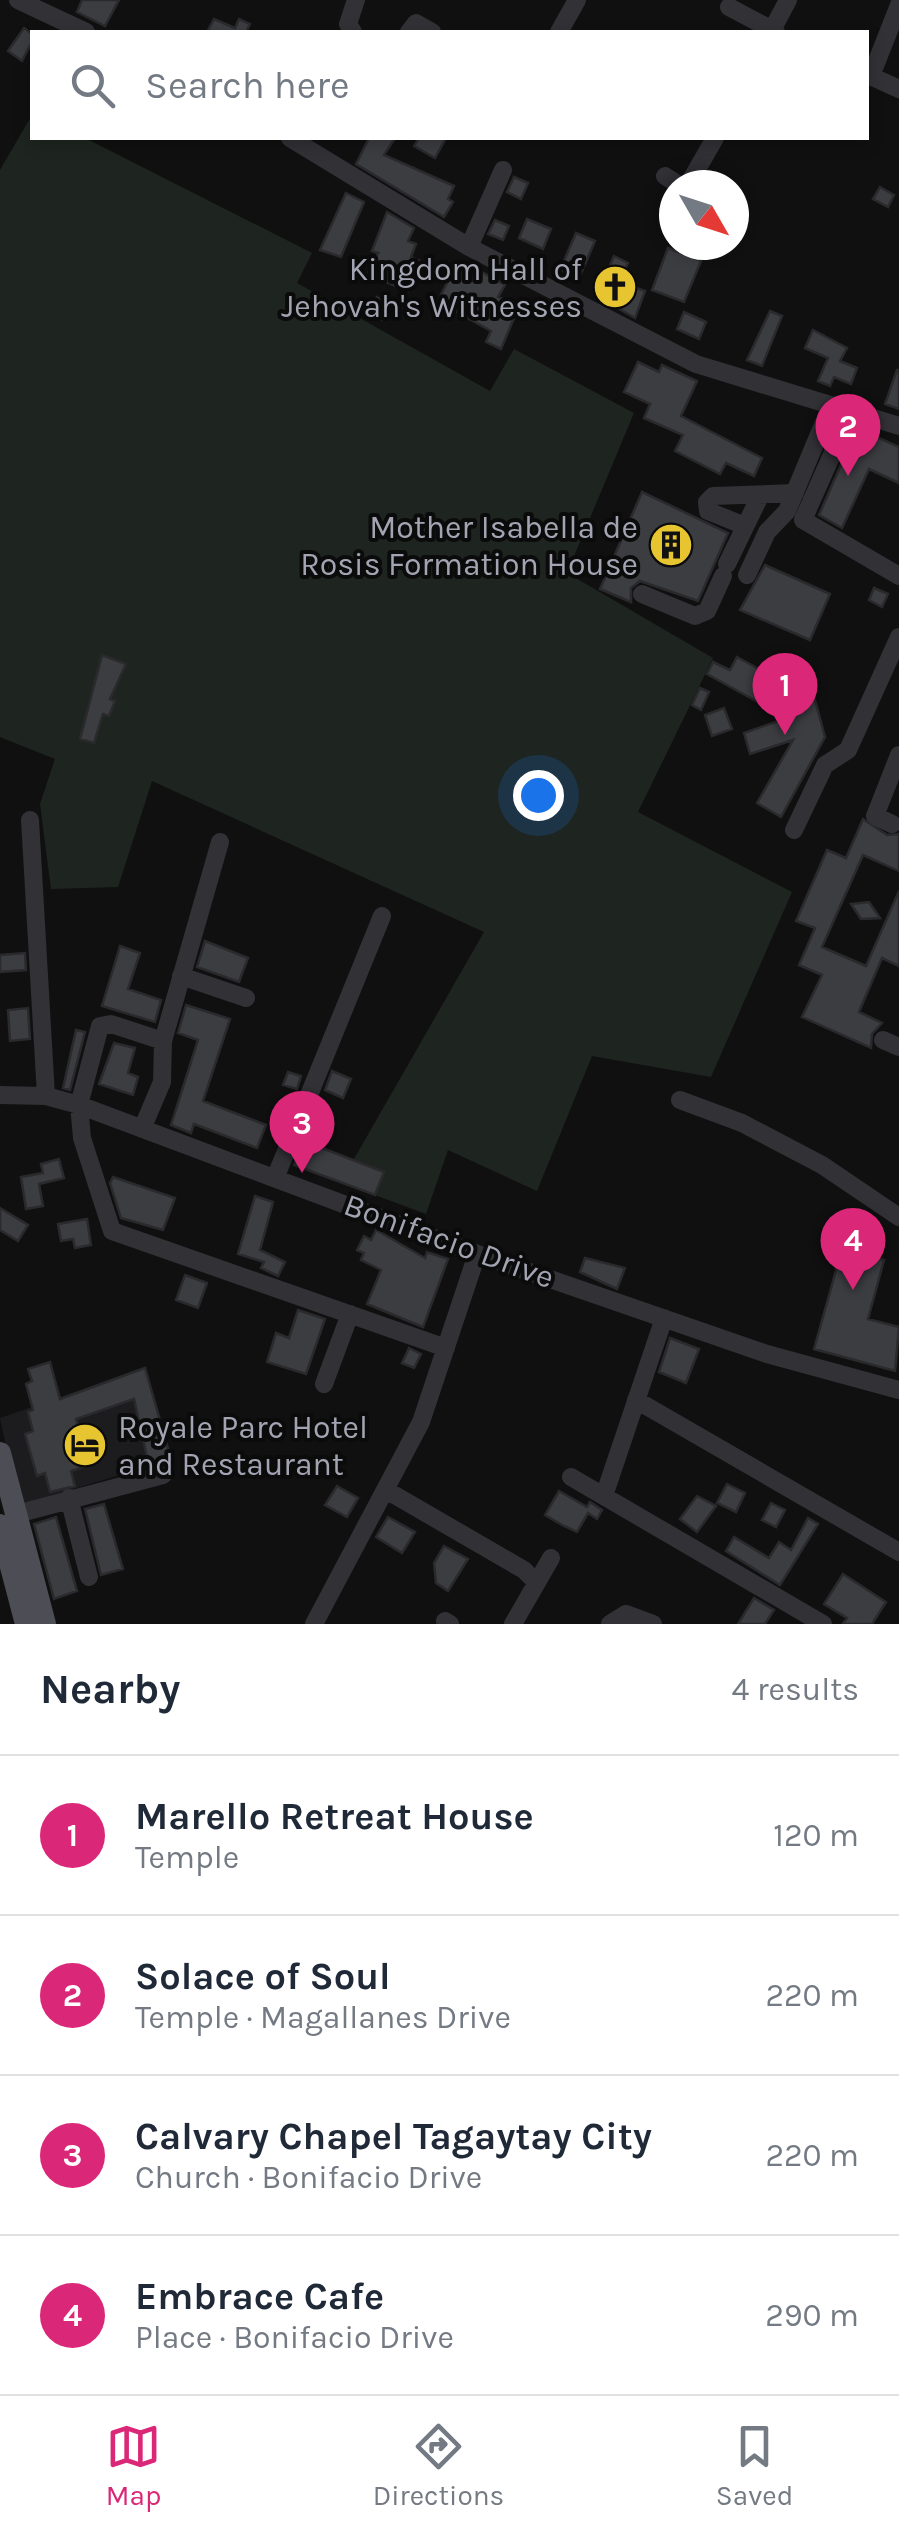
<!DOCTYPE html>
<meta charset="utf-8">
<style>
body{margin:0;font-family:Karla,sans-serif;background:#f6f6f7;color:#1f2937}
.compass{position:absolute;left:659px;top:170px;width:90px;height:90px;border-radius:50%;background:#fff;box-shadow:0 5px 15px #0003;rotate:129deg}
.you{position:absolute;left:538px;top:795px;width:35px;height:35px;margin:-25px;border:8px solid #fff;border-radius:50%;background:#1a73e8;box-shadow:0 0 0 15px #1a73e833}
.badge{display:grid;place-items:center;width:65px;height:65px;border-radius:50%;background:#db2777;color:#fff;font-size:32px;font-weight:700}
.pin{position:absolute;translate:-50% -82px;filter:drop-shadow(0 2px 5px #0008)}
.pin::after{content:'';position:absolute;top:52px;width:35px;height:30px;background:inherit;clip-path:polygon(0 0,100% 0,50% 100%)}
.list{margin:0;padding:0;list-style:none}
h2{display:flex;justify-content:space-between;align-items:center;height:130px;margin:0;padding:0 40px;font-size:42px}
h2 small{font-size:32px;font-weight:400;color:#747a83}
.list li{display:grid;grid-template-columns:65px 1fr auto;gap:30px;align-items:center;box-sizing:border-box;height:160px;padding:0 40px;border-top:2px solid #e0e1e3}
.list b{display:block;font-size:38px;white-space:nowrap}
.list p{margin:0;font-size:32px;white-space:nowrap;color:#747a83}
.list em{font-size:32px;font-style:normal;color:#747a83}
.icon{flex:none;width:55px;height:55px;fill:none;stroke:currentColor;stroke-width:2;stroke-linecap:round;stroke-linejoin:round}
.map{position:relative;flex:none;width:899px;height:1624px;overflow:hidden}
.search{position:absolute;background:#fff;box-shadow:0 5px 15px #0003;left:30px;right:30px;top:30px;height:110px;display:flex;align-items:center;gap:25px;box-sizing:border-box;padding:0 35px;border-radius:0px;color:#747a83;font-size:38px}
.sheet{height:770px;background:#fff}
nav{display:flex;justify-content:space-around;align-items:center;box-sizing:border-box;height:140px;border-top:2px solid #e0e1e3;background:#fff;font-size:28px;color:#747a83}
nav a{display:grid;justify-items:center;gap:5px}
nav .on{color:#db2777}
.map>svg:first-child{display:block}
.built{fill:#1c1c1e}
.green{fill:#1e2520}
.building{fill:#3c3d41;stroke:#2a2a2d;stroke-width:2.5}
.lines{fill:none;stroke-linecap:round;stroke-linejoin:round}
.minor{stroke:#313136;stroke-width:18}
.major{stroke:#4d4e55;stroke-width:22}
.labels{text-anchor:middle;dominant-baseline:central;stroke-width:8;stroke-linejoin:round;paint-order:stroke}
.poi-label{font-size:32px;fill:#a2a4b1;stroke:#0b0b0c;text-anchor:end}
.street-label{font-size:32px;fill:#a2a4b1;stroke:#0b0b0c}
</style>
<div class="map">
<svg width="899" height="1624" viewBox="0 0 899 1624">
<rect width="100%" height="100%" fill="#101011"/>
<path class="built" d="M145 1368 171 1459 19 1506 0 1418Z"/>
<path class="green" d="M32 115V138H85L312 253 297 283 490 391 514 349 634 413 567 573 713 658 638 812 792 892 711 1077 592 1056 537 1191 448 1150 426 1214 375 1195 384 1172 354 1159 484 932 152 781 118 887 51 889 40 804 55 759 0 737V170Z"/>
<path class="building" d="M82 0H119L105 26 77 12Z
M214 19 235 28 239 19 250 24 246 32H207Z
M24 28 32 34V42L22 61 8 51Z
M369 138H395L384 155 454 186 448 199 453 202 444 217 356 164Z
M419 138H446L435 158 414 146Z
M514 177 528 183 521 199 507 192Z
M880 187 894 195 888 207 873 199Z
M346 193 364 202 341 257 320 250Z
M387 212 414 228 408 241 416 244 411 257 420 261 408 291 367 274 378 253 372 251Z
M527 219 551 229 543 249 519 238Z
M495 220 509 226 503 240 488 234Z
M576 233 595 241 579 278 560 270Z
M668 248 701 261 684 302 652 290Z
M614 256 628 263 623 273 634 278 631 286 645 291 635 318 597 296Z
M456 266 477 277 480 271 505 285 498 297 519 306 501 349 486 342 491 331 453 310 449 319 433 310Z
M377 297 391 306 382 320 368 311Z
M770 311 782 316 762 366 747 360Z
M684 312 706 322 699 339 677 329Z
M813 330 847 348 840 361 857 368 851 384 834 377 830 386 818 381 828 358 805 348Z
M638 362 659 372 662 365 697 381 681 416 762 458 754 476 726 463 720 474 675 451 683 435 644 418 650 404 624 392Z
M897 370H899V409L885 404Z
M857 428 899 447V483L869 469 842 528 819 515Z
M642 492 728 533 698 601 640 581 631 588V602L600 589Z
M765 565 830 594 810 640 740 610Z
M874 588 888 594 882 607 869 600Z
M102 655 126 664 110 699 115 701 109 716 103 714 94 743 80 739Z
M737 657 815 700 825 737 781 817 757 803 793 740 750 754 744 733 787 718 707 674 713 662 730 670Z
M700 688 709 692 701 710 692 705Z
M724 708 732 729 712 736 705 715Z
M863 819 887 835 899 834V871L863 855 822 947 866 966 899 891V966L882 958 859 1012 882 1023 872 1034 871 1048 802 1017 822 975 799 965 815 928 796 921 827 850 846 858Z
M869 902 880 918 861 919 851 904Z
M205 941 248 958 239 982 197 967Z
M120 946 140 953 128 989 161 1000 155 1022 102 1006Z
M25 953 26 970 0 972V955Z
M186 1005 230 1019 203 1101 266 1125 257 1148 194 1124 191 1133 171 1125 198 1040 178 1033Z
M28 1008 30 1039 10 1041 8 1010Z
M76 1030 85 1032 70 1090 63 1088Z
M114 1043 135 1048 128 1073 138 1077 133 1095 99 1084Z
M332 1071 351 1079 343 1098 325 1090Z
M288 1072 301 1076 297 1089 283 1085Z
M304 1141 384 1172 375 1195 294 1165Z
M59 1159 64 1178 39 1184 43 1206 26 1209 21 1177 43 1173 41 1164Z
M113 1177 175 1198 163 1230 121 1218 110 1183Z
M255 1196 273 1202 260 1250 285 1262 278 1276 261 1268 264 1262 238 1254Z
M0 1208 28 1225 18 1241 0 1230Z
M87 1219 91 1245 75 1248 73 1239 61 1241 58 1224Z
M376 1230 425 1258 427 1252 448 1259 423 1327 367 1304 381 1270 361 1260 364 1253 357 1250 364 1236 371 1240Z
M842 1249 884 1260 868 1319 899 1327 895 1371 814 1349Z
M585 1258 625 1268 617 1289 580 1272Z
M185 1275 207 1283 198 1308 176 1300Z
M298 1310 325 1319 306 1374 267 1362 276 1333 289 1338Z
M670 1338 699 1349 686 1383 659 1372Z
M409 1348 421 1354 414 1368 402 1363Z
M50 1362 60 1399 145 1368 171 1459 149 1466 134 1399 76 1419 89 1465 71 1471 75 1486 50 1492 45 1473 37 1476 25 1434 33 1431 28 1412 33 1410 26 1384 32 1381 28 1369Z
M727 1484 745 1493 736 1512 717 1503Z
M337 1486 358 1498 347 1517 325 1505Z
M559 1491 587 1507 590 1502 602 1510 597 1519 588 1513 577 1532 564 1526 545 1515Z
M697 1496 716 1506 697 1532 680 1519Z
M771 1503 785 1510 776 1527 762 1520Z
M104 1504 123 1569 101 1575 85 1509Z
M56 1517 77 1591 54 1599 34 1524Z
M388 1517 415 1532 402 1553 376 1537Z
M808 1518 818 1524 780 1585 726 1551 734 1537 769 1558 779 1542 791 1550Z
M444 1546 468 1559 448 1591 436 1583 434 1563Z
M843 1574 886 1602 872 1624H843L847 1618 824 1604Z
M754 1598 774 1610 765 1624H738Z"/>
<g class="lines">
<path class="minor" d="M18 0 86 32
M729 7 776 32
M353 32 348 24 356 0
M409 32 416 23 432 32
M559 32 577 0
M771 32 788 0
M866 74 899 89
M871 76 899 5
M290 138 469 247 696 364 899 426
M665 176 679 185
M688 185 715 138
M469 247 503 170
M850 414 803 520 899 576
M745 526 708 511 707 502 713 496 795 493
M727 564 760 496
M747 575 767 532 787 511 830 408
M642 594 695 616 707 611 723 576
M30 820 46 1096
M892 824 875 816 899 755
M794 830 825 765 848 750 899 637
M181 976 246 998
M883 1040 899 1047
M163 1041 111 1024 100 1026 79 1105 82 1138 112 1231 446 1348
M0 1095 46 1096 79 1105 466 1250 767 1354 899 1390
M680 1100 742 1123 822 1165 899 1217
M142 1129 162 1082 163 1041 220 842
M276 1176 382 916
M324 1384 350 1314
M636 1400 899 1552
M571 1477 823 1624
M386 1490 524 1570 537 1583
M604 1496 664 1318
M69 1498 89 1577
M17 1514 163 1475
M445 1621 450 1624
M314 1624 421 1422 477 1254
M513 1624 551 1558
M610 1624 626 1614 653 1624"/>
<path class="major" d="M0 1453 45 1624
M0 1525 26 1624"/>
</g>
<defs>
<g id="church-disc" transform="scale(2.25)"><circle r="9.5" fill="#e7c531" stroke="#0b0b0c"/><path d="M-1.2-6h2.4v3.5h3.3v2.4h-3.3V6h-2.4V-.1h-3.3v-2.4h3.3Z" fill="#111"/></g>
<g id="building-disc" transform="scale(2.25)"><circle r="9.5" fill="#e7c531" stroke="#0b0b0c"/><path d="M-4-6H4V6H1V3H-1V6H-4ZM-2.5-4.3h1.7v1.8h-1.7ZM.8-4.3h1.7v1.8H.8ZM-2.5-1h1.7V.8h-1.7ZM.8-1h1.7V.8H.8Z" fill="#111"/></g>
<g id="hotel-disc" transform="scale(2.25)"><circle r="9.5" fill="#e7c531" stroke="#0b0b0c"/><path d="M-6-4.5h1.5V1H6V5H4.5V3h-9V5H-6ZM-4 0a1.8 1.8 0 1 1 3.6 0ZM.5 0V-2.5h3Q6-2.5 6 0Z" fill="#111"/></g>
</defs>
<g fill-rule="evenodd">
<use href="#church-disc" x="615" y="287"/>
<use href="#building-disc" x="671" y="545"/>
<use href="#hotel-disc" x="85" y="1445"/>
</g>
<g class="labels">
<g class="poi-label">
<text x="582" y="269">Kingdom Hall of<tspan x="582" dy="37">Jehovah's Witnesses</tspan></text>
<text x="638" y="527">Mother Isabella de<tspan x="638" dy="37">Rosis Formation House</tspan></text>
<text x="118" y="1427" text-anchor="start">Royale Parc Hotel<tspan x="118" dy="37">and Restaurant</tspan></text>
</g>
<g class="street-label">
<text transform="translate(449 1241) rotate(20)">Bonifacio Drive</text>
</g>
</g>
</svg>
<svg class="compass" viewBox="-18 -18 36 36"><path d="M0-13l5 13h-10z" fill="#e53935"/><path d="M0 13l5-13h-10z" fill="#747a83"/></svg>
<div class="you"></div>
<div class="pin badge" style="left:785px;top:735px">1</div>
<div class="pin badge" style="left:848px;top:476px">2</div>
<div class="pin badge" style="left:302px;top:1173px">3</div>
<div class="pin badge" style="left:853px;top:1290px">4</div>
<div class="search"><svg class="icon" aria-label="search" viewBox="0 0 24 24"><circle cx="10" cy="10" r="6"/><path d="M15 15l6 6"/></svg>Search here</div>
</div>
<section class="sheet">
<h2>Nearby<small>4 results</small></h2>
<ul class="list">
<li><span class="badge">1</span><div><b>Marello Retreat House</b><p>Temple</p></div><em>120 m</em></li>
<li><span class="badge">2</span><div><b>Solace of Soul</b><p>Temple · Magallanes Drive</p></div><em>220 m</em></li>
<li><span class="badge">3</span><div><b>Calvary Chapel Tagaytay City</b><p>Church · Bonifacio Drive</p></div><em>220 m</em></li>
<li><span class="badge">4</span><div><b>Embrace Cafe</b><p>Place · Bonifacio Drive</p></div><em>290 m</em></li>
</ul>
</section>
<nav>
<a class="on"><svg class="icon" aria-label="map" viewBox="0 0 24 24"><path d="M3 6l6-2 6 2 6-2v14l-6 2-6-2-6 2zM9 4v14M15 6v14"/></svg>Map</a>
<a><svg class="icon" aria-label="directions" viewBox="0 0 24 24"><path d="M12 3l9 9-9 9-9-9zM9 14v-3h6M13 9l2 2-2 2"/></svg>Directions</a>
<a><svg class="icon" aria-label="saved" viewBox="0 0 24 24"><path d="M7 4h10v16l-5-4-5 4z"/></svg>Saved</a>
</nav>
